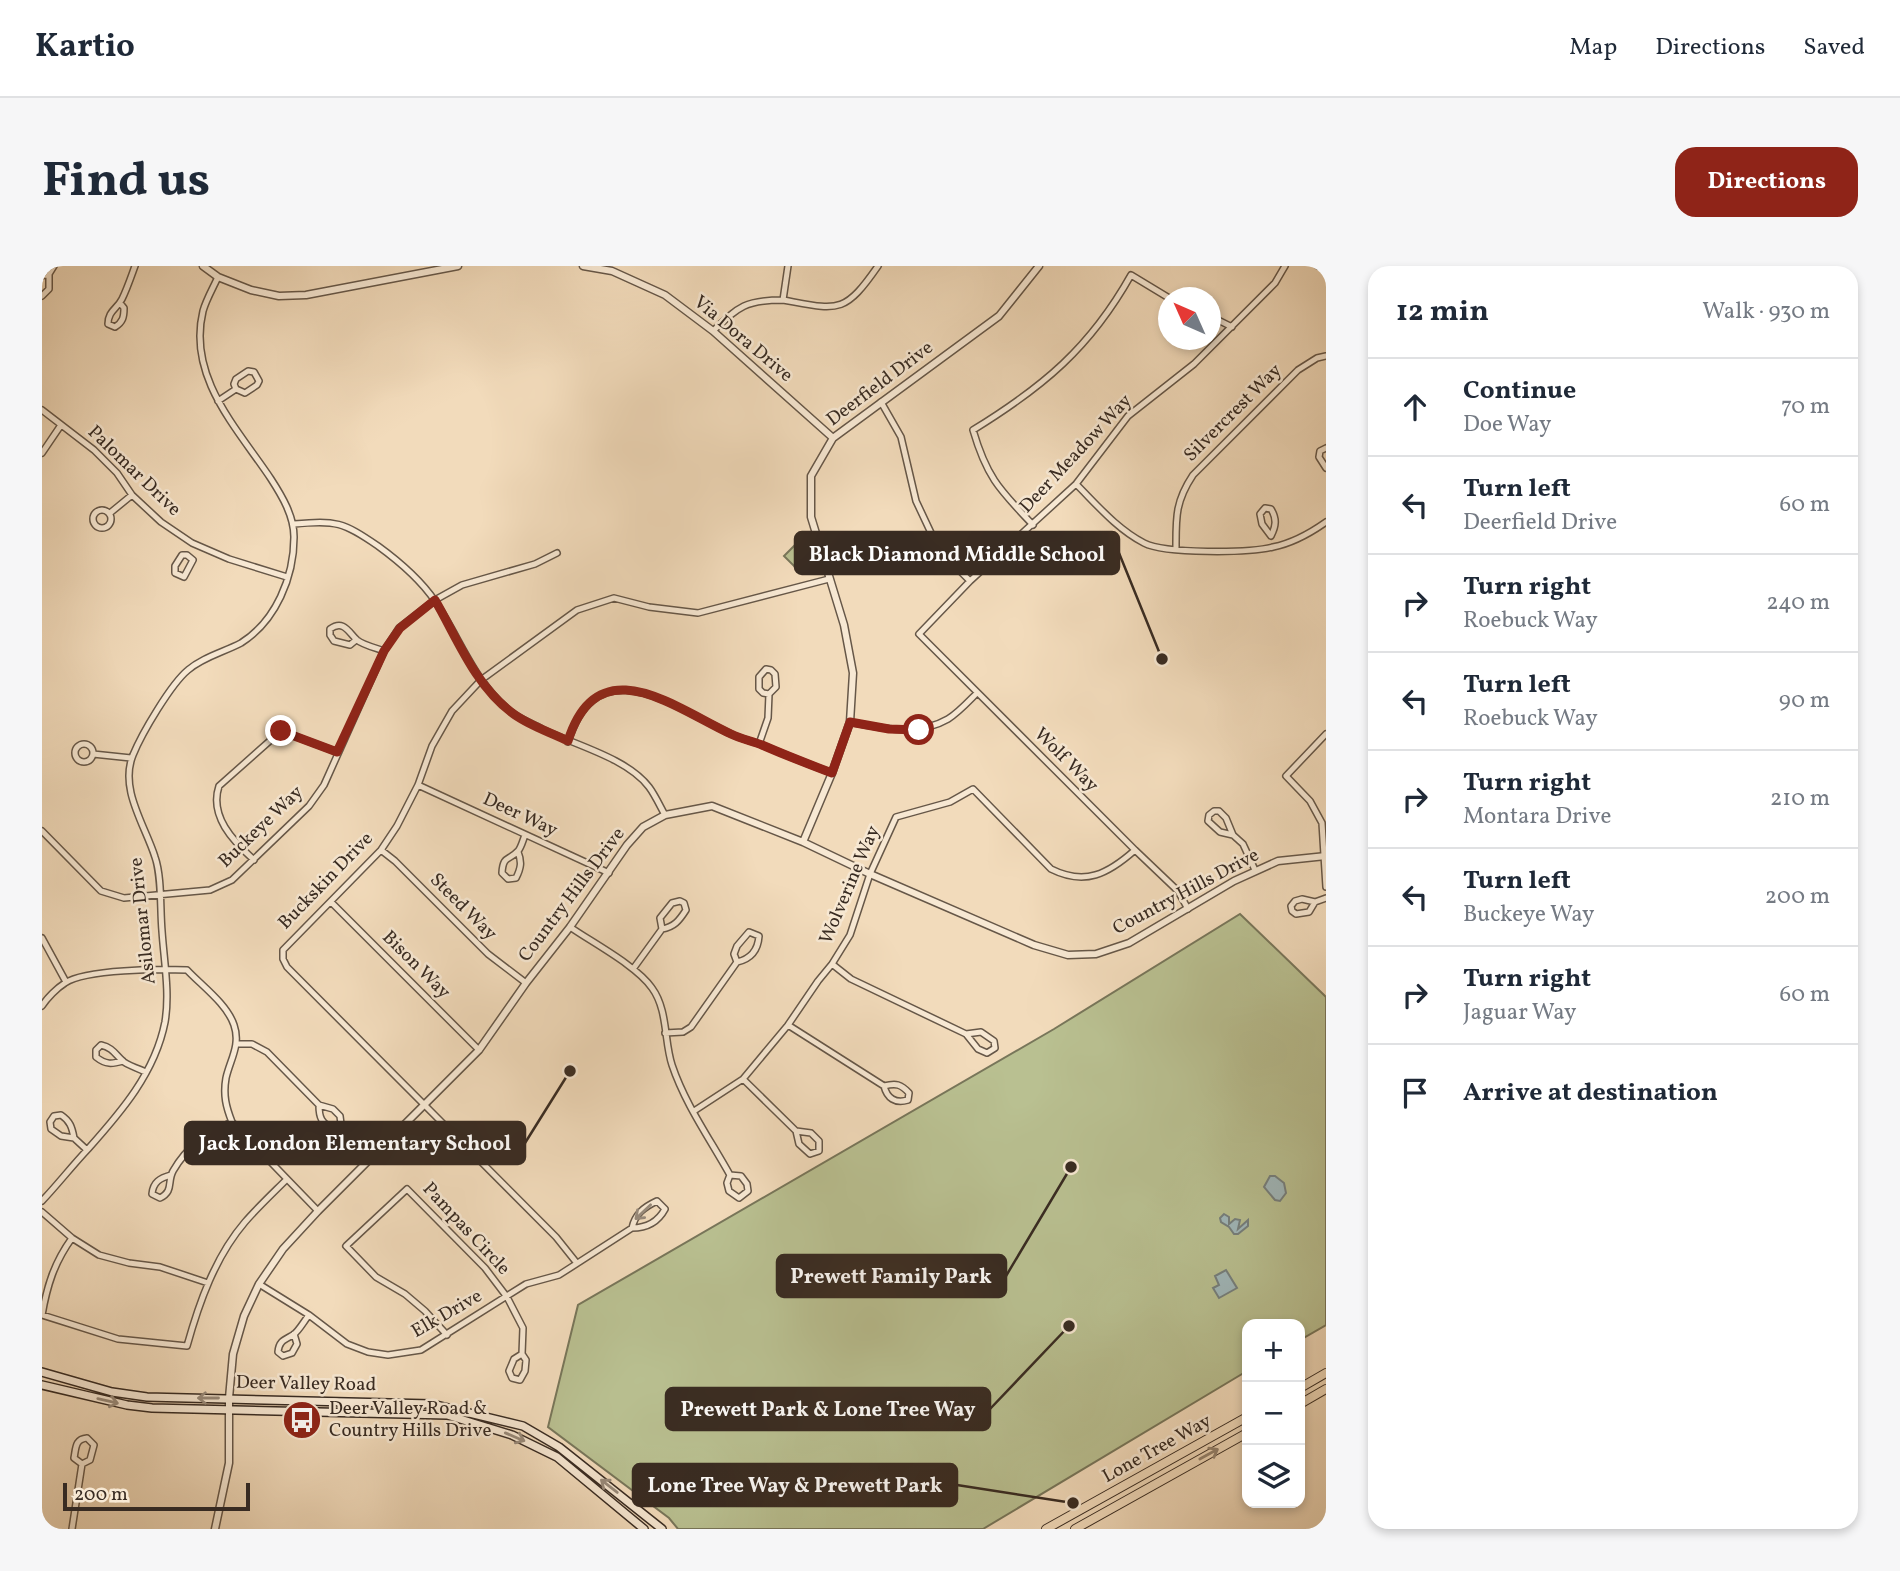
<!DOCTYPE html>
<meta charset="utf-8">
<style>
body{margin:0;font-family:Vollkorn,serif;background:#f6f6f7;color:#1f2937}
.controls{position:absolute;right:21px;bottom:21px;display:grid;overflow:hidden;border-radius:14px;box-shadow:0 4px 10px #0003}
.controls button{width:63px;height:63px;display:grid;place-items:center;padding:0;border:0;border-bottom:2px solid #e0e1e3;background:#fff;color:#1f2937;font:35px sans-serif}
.compass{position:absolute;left:1116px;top:21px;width:63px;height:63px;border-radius:50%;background:#fff;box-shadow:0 4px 10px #0003;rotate:315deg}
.scale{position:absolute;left:21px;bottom:18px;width:187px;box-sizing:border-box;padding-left:7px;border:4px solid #382b22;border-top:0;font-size:19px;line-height:24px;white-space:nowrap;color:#382b22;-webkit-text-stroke:5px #f7e8d3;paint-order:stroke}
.stop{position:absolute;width:21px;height:21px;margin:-16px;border:5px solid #8f2418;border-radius:50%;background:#fff}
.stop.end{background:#8f2418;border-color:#fff;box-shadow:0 2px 7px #0008}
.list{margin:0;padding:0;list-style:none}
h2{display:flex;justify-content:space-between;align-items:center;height:91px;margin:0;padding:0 28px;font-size:30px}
h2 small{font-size:23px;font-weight:400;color:#747a83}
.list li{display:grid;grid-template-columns:46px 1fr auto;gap:21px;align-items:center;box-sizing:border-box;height:98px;padding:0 28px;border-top:2px solid #e0e1e3}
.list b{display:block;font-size:26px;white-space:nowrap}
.list p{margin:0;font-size:23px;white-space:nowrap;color:#747a83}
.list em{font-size:23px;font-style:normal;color:#747a83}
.icon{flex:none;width:38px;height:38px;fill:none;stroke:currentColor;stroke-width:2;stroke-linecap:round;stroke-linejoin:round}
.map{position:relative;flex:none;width:1284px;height:1263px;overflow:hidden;border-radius:21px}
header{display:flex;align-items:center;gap:42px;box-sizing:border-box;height:98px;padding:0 35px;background:#fff;border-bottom:2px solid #e0e1e3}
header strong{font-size:33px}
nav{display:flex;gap:38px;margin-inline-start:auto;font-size:24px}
.intro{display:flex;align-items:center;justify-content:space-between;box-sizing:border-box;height:168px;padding:0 42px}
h1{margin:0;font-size:49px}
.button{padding:18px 32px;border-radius:21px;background:#8f2418;color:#fff;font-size:24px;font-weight:700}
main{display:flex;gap:42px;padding:0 42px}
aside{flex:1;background:#fff;border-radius:21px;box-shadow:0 4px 10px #0003}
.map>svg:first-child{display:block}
.green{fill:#b9c091;stroke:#78765a;stroke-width:2}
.water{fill:#a0b8bb;stroke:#76807e;stroke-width:2}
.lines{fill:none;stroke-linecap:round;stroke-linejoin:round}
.minor-casing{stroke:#665748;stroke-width:8}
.tertiary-casing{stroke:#665748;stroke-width:9}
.secondary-casing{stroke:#382b22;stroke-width:10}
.primary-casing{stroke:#382b22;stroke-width:10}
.minor{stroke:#f7e8d3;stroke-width:5}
.tertiary{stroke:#f7e8d3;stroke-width:6}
.secondary{stroke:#f7e8d3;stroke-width:7}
.primary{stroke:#f2dbbb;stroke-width:8}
.oneway{stroke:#988a7a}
.oneway2{stroke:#95836e}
.route{stroke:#8f2418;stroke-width:9}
.labels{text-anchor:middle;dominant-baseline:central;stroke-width:5;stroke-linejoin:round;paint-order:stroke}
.street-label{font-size:19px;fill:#382b22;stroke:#f7e8d3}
.poi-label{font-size:19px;fill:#382b22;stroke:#f7e8d3;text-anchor:start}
.leader{fill:none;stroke:#382b22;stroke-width:2.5}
.callout-dot{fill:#382b22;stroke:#f7e8d3;stroke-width:2.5}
.callout{fill:#382b22;stroke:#382b22;stroke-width:2.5}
.callout-label{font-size:21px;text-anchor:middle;font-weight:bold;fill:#fff}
</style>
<header>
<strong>Kartio</strong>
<nav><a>Map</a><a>Directions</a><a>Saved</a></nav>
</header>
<div class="intro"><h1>Find us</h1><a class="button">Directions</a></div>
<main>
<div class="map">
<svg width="1284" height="1263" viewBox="0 0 1284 1263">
<rect width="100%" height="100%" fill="#f2dbbb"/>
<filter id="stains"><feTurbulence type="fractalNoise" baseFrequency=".00286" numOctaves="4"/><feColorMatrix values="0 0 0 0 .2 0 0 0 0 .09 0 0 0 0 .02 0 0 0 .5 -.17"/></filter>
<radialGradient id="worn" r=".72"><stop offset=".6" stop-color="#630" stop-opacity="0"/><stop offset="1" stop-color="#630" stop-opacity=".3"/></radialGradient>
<path class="green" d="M753 279C759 285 760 295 753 301L742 290Z
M1198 648 1284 731V1059L1258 1074V1058H1205V1105L941 1263H636L627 1252 506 1161 536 1039 1012 763Z"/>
<path class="water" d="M1228 910H1233L1242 917 1244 927 1238 935 1233 934 1222 921Z
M1182 948 1187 951V958L1193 953 1198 954 1196 963 1206 954V960L1196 968H1192L1187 961 1179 956 1178 952Z
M1184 1004 1195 1022 1177 1032 1171 1022 1177 1019 1173 1010Z"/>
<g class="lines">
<g class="minor-casing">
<path id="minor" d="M746 0 741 34C796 44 802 49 836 0
M1276 0 1284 3
M0 10 7 8 12 0
M0 30 7 23V8
M78 37 82 42C82 51 81 56 73 61L66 58C66 45 75 43 80 33 85 23 89 11 93 0
M1168 50 1190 61
M671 65C697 40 704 34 741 34
M206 105 212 106 217 115 215 119 203 127 194 123 192 118 194 113Z
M176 135 194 123
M839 136 859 171 874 235 890 269 908 295 928 315
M0 144 52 184 75 207 90 229 119 256 150 277 187 293 245 311
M1284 182 1278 185 1277 191 1284 202
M0 187 19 159
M1034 218C1055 239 1075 263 1102 277 1123 288 1207 287 1231 281 1251 277 1267 268 1284 256
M1223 242 1229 243C1235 253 1234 260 1229 270L1220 258 1218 248Z
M51 253a9 9 0 1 1 18 0a9 9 0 1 1-18 0Z
M68 247 90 229
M252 258C294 254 301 256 336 280 358 296 378 313 393 335 418 372 432 416 468 445 477 453 490 457 500 463 533 479 585 492 607 521 613 529 618 540 623 549
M991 259C958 224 945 212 931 164 1001 121 1048 82 1089 9L1127 32
M1134 283C1134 252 1133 236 1151 209L1256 104 1275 92 1284 90
M140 289H145L151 294 142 311 133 307V300Z
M314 374 308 379 292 375 288 369V363C302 353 307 367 315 374 321 379 334 382 342 385
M808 456C840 462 875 471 906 453 916 447 926 436 935 427
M1284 468 1244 510 1268 535 1280 557 1284 621
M526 476C556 380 633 442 689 468 699 473 710 475 720 479 743 489 766 498 790 507
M33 487a9 9 0 1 1 18 0a9 9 0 1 1-18 0Z
M717 478 726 452 727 428 734 421 733 408 729 404 724 403 717 411V423L721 427 727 428
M51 488 89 492
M376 519 567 607
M0 565 59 625 82 632 168 624 190 614 267 540 282 519 342 385 357 362 393 334 420 319 493 298 515 287
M1191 569 1178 566 1166 555 1167 549 1172 545H1177L1184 552 1191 569 1201 578 1213 604
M339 584 353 595 446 688 484 717
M476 586C480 596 479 602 474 612L466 613 460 607C461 589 467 595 476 585 479 582 481 574 483 569
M212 594C191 575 167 550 177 520L239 465 295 486
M1260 633 1273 636 1267 646 1254 648 1250 645 1249 640 1253 635Z
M289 636 437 784
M1273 636 1284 632
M1146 643 1136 625 1093 584 877 368 928 315 1034 218 1086 150 1152 98 1233 17 1243 0
M528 661C551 677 595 700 610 722 626 744 622 775 630 799 643 838 668 873 688 909L685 917 687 925 697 932 706 925 705 918 699 910 688 909
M0 672 24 716
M790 698 809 713 924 768 936 783 945 787 953 782 952 775 939 766 924 768
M591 703 620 663C632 661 637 655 644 644L642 637 638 635 630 637 618 652 620 663
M0 740C5 732 15 722 23 717 44 703 119 703 145 704 160 720 185 738 192 759 199 779 188 794 184 812 181 829 184 841 190 856L276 945
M746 759 842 820C845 832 853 838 866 834L867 827C859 818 854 817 842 820
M623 767 641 766 649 761 695 696C709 693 716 684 717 670L707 666 695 680 692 688 695 696
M195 778H210L225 786 277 839 291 843 298 850 299 858 292 862C279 858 277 851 277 839
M81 795C70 798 64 799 54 791V784L59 779C72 782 73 789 82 796 88 800 97 803 104 806
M701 813 754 865 757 878 768 888 777 885V875L769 867 754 865
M652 845 701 813 746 759 776 715 790 698 808 669 828 608 854 551 908 536 931 523 1009 603C1043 620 1066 608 1093 584
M32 872C30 861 28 855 19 849L12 850 8 856 9 863 19 870 32 872 45 884
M129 909C118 912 111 916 110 928L118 932C132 925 125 916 131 905 146 879 164 868 190 856
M0 935C16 918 30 900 46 883 79 846 113 807 123 756 128 727 122 695 120 665 118 643 120 611 113 591 103 559 77 523 91 489 100 467 129 418 146 404 161 391 182 386 199 377 234 355 252 311 252 271 252 250 240 230 229 213 195 162 145 111 161 45 164 34 171 22 176 11
M0 946 30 972 57 989 87 997 118 1001 166 1017
M30 972C12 997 5 1020 0 1049L76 1073 145 1080C157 1037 173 991 203 956 216 941 231 927 245 913
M534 996 514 971 245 701 241 693V684L339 584 355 560 376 519 390 480 410 445 439 414 535 344 572 332 607 341 656 347 787 313
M217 1018 267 1049 305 1078 326 1086 346 1089 379 1084 484 1018 517 1009 590 962C605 962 616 956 623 943L615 935C602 941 593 948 590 962
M252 1068 255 1078 250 1087 241 1090 236 1086C237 1075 242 1074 251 1069 257 1065 262 1055 267 1049
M405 1069 383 1045 363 1028 334 1011 304 980 365 923 443 1002 465 1031 481 1062 480 1088 484 1094 483 1105 478 1114 470 1112 467 1105 472 1093 480 1088
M30 1263 40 1198 48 1194 52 1179 45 1172C33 1173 34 1182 32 1192L40 1198"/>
</g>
<g class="tertiary-casing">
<path id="tertiary" d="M161 0 176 11 209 24 237 30 264 29 416 0
M541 0 570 5 623 29 671 65 791 172
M761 576 790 507 808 456 811 407 802 359 769 251V210L791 172 957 50 997 0
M173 1263 187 1197V1132L191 1088 202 1050 217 1018 241 983 276 945 437 784 484 717 528 661 585 579 601 561 623 549 670 540 761 576 828 608 992 679 1026 689 1054 688 1087 677 1192 615 1236 595 1284 590"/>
</g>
<g class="secondary-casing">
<path id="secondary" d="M0 1106 70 1126 105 1131 390 1138 481 1160 517 1181 620 1263
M0 1119 85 1139 110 1142 405 1149 470 1169 515 1191 602 1263"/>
</g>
<g class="primary-casing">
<path id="primary" d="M1258 1122 1284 1107
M1258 1138 1284 1123
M1004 1263 1205 1151
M1033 1263 1205 1167"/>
</g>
<use href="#minor" class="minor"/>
<use href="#tertiary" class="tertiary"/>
<use href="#secondary" class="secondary"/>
<use href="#primary" class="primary"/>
</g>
<defs><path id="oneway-shaft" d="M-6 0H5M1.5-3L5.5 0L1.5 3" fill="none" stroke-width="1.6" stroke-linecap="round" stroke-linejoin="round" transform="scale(1.75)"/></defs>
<g class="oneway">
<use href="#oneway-shaft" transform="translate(601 946) rotate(137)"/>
<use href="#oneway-shaft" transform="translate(166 1132) rotate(-180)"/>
<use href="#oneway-shaft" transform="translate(66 1135) rotate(13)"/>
<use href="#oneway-shaft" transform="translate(473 1171) rotate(23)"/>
<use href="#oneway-shaft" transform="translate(567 1220) rotate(-142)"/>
</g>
<use class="oneway2" href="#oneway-shaft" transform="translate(1167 1188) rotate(-29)"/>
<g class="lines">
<path class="route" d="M239 465 295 486 342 385 358 362 393 334C415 372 433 419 469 446 485 459 508 466 526 475 556 380 633 442 689 468 699 473 710 475 720 479 743 489 766 498 790 507L808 456 847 463 877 464"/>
</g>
<defs>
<g id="bus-disc" transform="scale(2.0125)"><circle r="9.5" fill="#8f2418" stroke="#f7e8d3"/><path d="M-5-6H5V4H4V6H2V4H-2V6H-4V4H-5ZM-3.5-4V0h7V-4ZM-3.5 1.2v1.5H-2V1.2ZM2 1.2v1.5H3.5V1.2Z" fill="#fff"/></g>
</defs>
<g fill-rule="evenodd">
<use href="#bus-disc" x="260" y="1154"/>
</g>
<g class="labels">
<g class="street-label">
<text transform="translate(701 73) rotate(40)">Via Dora Drive</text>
<text transform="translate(838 118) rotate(-37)">Deerfield Drive</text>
<text transform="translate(1191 147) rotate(-45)">Silvercrest Way</text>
<text transform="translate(1034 188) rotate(-47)">Deer Meadow Way</text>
<text transform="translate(92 205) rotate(44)">Palomar Drive</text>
<text transform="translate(1024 494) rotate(45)">Wolf Way</text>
<text transform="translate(478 549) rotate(25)">Deer Way</text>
<text transform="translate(219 561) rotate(-44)">Buckeye Way</text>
<text transform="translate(284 615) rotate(-46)">Buckskin Drive</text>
<text transform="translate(808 619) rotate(-67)">Wolverine Way</text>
<text transform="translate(1144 626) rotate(-28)">Country Hills Drive</text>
<text transform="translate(530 629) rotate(-53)">Country Hills Drive</text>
<text transform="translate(421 641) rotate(45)">Steed Way</text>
<text transform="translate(101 655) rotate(-96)">Asilomar Drive</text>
<text transform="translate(374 699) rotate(45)">Bison Way</text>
<text transform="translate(424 963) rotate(47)">Pampas Circle</text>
<text transform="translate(405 1048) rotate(-30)">Elk Drive</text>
<text transform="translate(264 1118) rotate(1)">Deer Valley Road</text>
<text transform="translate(1115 1183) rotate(-29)">Lone Tree Way</text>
</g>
<g class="poi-label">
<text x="287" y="1143">Deer Valley Road &amp;<tspan x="287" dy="22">Country Hills Drive</tspan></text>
</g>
</g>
<path class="leader" d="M1120 393L1077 287M528 805L483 877M1029 901L964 1010M1027 1060L948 1143M1031 1237L915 1219"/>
<g class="callout-dot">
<circle cx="1120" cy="393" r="7"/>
<circle cx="528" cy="805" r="7"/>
<circle cx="1029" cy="901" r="7"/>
<circle cx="1027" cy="1060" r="7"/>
<circle cx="1031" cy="1237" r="7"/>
</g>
<g class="callout">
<rect x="753" y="266" width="324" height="42" rx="7"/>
<rect x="143" y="856" width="340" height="42" rx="7"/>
<rect x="735" y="989" width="229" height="42" rx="7"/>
<rect x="624" y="1122" width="324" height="42" rx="7"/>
<rect x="591" y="1198" width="324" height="42" rx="7"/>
</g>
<g class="callout-label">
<text x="915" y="295">Black Diamond Middle School</text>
<text x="313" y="884">Jack London Elementary School</text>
<text x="849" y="1017">Prewett Family Park</text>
<text x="786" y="1150">Prewett Park &amp; Lone Tree Way</text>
<text x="753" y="1226">Lone Tree Way &amp; Prewett Park</text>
</g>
<rect width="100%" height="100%" filter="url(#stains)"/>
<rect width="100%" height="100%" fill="url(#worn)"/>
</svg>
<div class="controls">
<button>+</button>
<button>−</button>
<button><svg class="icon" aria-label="layers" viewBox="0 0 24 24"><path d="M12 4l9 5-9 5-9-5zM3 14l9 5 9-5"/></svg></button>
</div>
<svg class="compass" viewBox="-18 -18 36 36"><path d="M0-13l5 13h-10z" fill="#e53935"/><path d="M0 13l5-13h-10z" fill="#747a83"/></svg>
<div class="scale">200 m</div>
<div class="stop" style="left:877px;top:464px"></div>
<div class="stop end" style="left:239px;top:465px"></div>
</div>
<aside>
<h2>12 min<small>Walk · 930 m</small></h2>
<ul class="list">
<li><svg class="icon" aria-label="ahead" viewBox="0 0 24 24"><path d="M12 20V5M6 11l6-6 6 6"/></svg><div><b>Continue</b><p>Doe Way</p></div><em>70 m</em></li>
<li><svg class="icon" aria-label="left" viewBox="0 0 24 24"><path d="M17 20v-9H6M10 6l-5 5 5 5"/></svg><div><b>Turn left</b><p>Deerfield Drive</p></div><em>60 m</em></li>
<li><svg class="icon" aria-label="right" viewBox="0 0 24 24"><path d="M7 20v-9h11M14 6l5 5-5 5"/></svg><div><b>Turn right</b><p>Roebuck Way</p></div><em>240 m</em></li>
<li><svg class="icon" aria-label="left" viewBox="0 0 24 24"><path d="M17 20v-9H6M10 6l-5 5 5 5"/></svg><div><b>Turn left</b><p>Roebuck Way</p></div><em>90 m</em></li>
<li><svg class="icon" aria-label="right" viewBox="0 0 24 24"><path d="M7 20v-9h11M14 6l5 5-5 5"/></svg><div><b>Turn right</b><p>Montara Drive</p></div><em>210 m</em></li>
<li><svg class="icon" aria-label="left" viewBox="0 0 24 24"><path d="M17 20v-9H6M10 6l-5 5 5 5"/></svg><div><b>Turn left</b><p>Buckeye Way</p></div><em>200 m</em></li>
<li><svg class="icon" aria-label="right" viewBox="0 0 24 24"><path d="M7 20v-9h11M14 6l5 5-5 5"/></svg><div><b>Turn right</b><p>Jaguar Way</p></div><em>60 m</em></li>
<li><svg class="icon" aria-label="arrive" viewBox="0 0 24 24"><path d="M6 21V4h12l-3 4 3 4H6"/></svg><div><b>Arrive at destination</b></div></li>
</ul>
</aside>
</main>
